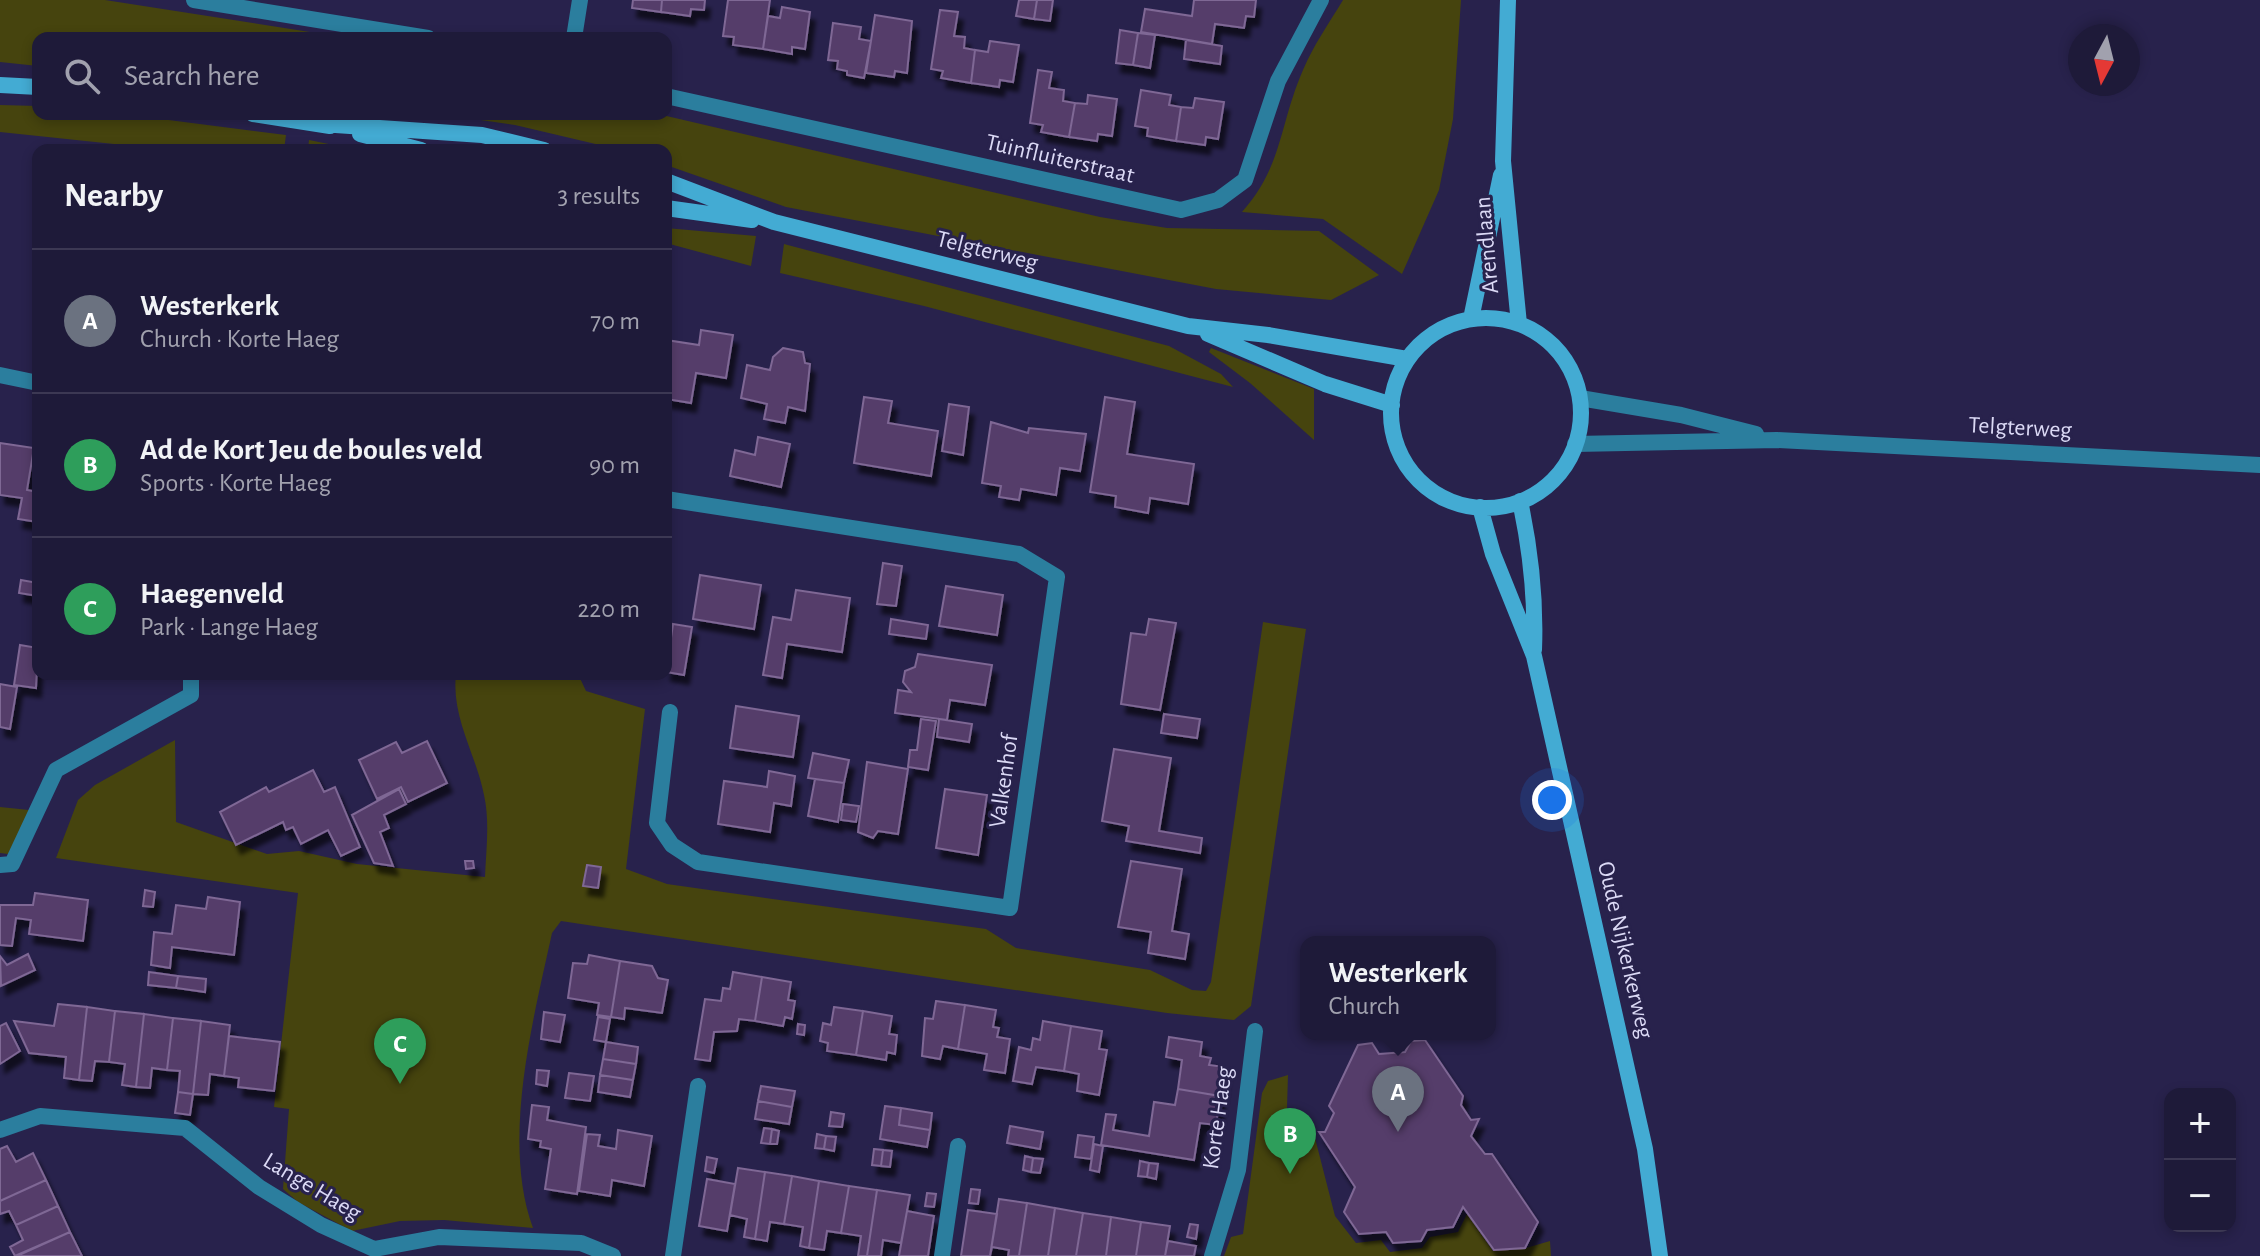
<!DOCTYPE html>
<meta charset="utf-8">
<style>
body{margin:0;font-family:"Alegreya Sans",sans-serif;background:#262341;color:#f1f3f6}
.controls{position:absolute;right:24px;bottom:24px;display:grid;overflow:hidden;border-radius:16px;box-shadow:0 4px 12px #0003}
.controls button{width:72px;height:72px;display:grid;place-items:center;padding:0;border:0;border-bottom:2px solid #3c3853;background:#1e1a39;color:#f1f3f6;font:40px sans-serif}
.compass{position:absolute;left:2068px;top:24px;width:72px;height:72px;border-radius:50%;background:#1e1a39;box-shadow:0 4px 12px #0003;rotate:187deg}
.you{position:absolute;left:1552px;top:800px;width:28px;height:28px;margin:-20px;border:6px solid #fff;border-radius:50%;background:#1a73e8;box-shadow:0 0 0 12px #1a73e833}
.badge{display:grid;place-items:center;width:52px;height:52px;border-radius:50%;background:#c1be40;color:#fff;font-size:26px;font-weight:700}
.pin{position:absolute;translate:-50% -66px;filter:drop-shadow(0 2px 4px #0008)}
.pin::after{content:'';position:absolute;top:42px;width:28px;height:24px;background:inherit;clip-path:polygon(0 0,100% 0,50% 100%)}
.popup{position:absolute;left:1300px;top:936px;width:196px;height:104px;box-sizing:border-box;display:grid;place-content:center;border-radius:16px;background:#1e1a39;filter:drop-shadow(0 2px 6px #0005);font-size:26px;white-space:nowrap;color:#a1a1ae}
.popup b{font-size:30px;color:#f1f3f6}
.popup::after{content:'';position:absolute;left:50%;top:100%;margin-left:-16px;border:16px solid transparent;border-top-color:#1e1a39}
.list{margin:0;padding:0;list-style:none}
h2{display:flex;justify-content:space-between;align-items:center;height:104px;margin:0;padding:0 32px;font-size:34px}
h2 small{font-size:26px;font-weight:400;color:#a1a1ae}
.list li{display:grid;grid-template-columns:52px 1fr auto;gap:24px;align-items:center;box-sizing:border-box;height:144px;padding:0 32px;border-top:2px solid #3c3853}
.list b{display:block;font-size:30px;white-space:nowrap}
.list p{margin:0;font-size:26px;white-space:nowrap;color:#a1a1ae}
.list em{font-size:26px;font-style:normal;color:#a1a1ae}
.icon{flex:none;width:44px;height:44px;fill:none;stroke:currentColor;stroke-width:2;stroke-linecap:round;stroke-linejoin:round}
.map{position:relative;flex:none;width:2260px;height:1256px;overflow:hidden}
.search{position:absolute;background:#1e1a39;box-shadow:0 4px 12px #0003;left:32px;top:32px;width:640px;height:88px;display:flex;align-items:center;gap:20px;box-sizing:border-box;padding:0 28px;border-radius:16px;color:#a1a1ae;font-size:30px}
.panel{position:absolute;background:#1e1a39;box-shadow:0 4px 12px #0003;left:32px;top:144px;width:640px;height:536px;border-radius:16px}
.map>svg:first-child{display:block}
.green{fill:#46440e}
.building{fill:#553e6a;stroke:#7f6795;stroke-width:2;filter:url(#shadow)}
.lines{fill:none;stroke-linecap:round;stroke-linejoin:round}
.street{stroke:#2b7e9e;stroke-width:16}
.secondary{stroke:#43abd3;stroke-width:16}
.labels{text-anchor:middle;dominant-baseline:central;stroke-width:6;stroke-linejoin:round;paint-order:stroke}
.street-label{font-size:24px;fill:#dbd9f5;stroke:#28224c}
</style>
<div class="map">
<svg width="2260" height="1256" viewBox="0 0 2260 1256">
<defs>
<filter id="shadow"><feDropShadow dx="5" dy="9" stdDeviation="2" flood-color="#0009"/></filter>
</defs>
<rect width="100%" height="100%" fill="#28224c"/>
<path class="green" d="M0 0H105L348 38H38V66L0 62Z
M1343 0H1461L1453 119 1439 190 1402 274 1323 219 1242 212C1283 166 1279 125 1303 70 1313 46 1329 23 1343 0Z
M0 105 38 106V114H122L286 135 284 150H171L0 132Z
M439 114H658L1100 217 1167 228 1319 231 1379 275 1331 300 1216 289 786 207 666 165V150H621L515 125Z
M309 140 358 150H308Z
M666 228 756 236 751 266 666 243Z
M784 244 1169 346 1221 374 1233 387 924 306 780 273Z
M1211 348 1314 389V440L1250 383 1209 352Z
M1263 622 1306 629 1251 1006 1234 1020 1167 1013 561 921 552 933C533 1021 501 1141 533 1228L444 1220 400 1221 352 1231 298 1202 283 1189 289 1109 274 1107 298 893 56 858 78 800 95 785 175 740 176 822 267 854 299 851 357 864 485 877C486 850 490 822 484 795 476 754 451 717 456 674H578L586 691 645 709 626 869 667 884 986 929 1016 948 1150 970 1192 990 1206 991 1211 982Z
M0 807 29 810 16 855 0 853Z
M1288 1075 1286 1140 1315 1138 1335 1216 1356 1243 1381 1240 1390 1252 1422 1248 1430 1237 1458 1232 1467 1214 1493 1251 1526 1248 1550 1241 1551 1256H1224L1231 1237 1243 1234 1262 1093 1268 1081Z"/>
<path class="building" d="M633 0H662L661 12 632 8Z
M662 0H705L704 10 691 9 690 16 661 12Z
M728 0H770L763 49 733 45 734 37 723 36Z
M1019 0H1037L1034 19 1016 16Z
M1037 0H1053L1050 21 1034 19Z
M1194 0H1256L1254 17 1246 16 1244 28 1215 24 1212 44 1141 32 1145 9 1192 16Z
M782 7 810 12 805 49 792 47V54L763 49 768 16 780 18Z
M940 10 958 12 954 36 965 37 964 48 975 50 971 83 941 78 943 71 931 69Z
M875 15 912 21 907 73 895 71 894 77 866 73Z
M833 23 861 27 859 39 871 41 864 78 847 75V71L837 69 838 61 828 60Z
M1120 30 1138 33 1133 65 1116 63Z
M1138 33 1155 35 1150 68 1133 65Z
M1186 40 1222 46 1220 64 1184 59Z
M990 41 1019 45 1013 82 1000 80 999 87 971 83 975 50 988 52Z
M1038 70 1052 72 1049 88 1064 90 1063 101 1075 103 1069 137 1041 132 1043 125 1030 123Z
M1141 90 1171 95 1169 105 1181 107 1176 141 1147 136 1148 128 1135 126Z
M1088 95 1117 99 1112 136 1098 134 1097 141 1069 137 1075 103 1087 104Z
M1195 98 1224 102 1218 139 1206 137 1205 145 1176 141 1181 107 1193 108Z
M701 330 733 335 726 378 696 373 691 403 666 399V340L699 345Z
M783 348 803 352 805 363 810 364 805 411 788 407 785 423 764 419 767 404 741 398 747 365 770 370 773 357Z
M864 397 892 401 888 423 938 431 931 476 854 463Z
M1105 397 1135 402 1127 454 1194 464 1188 504 1150 498 1148 513 1115 507 1116 496 1090 492Z
M949 404 969 407 963 455 942 451Z
M991 422 1028 433 1029 428 1086 434 1080 471 1060 468 1056 495 1021 489 1019 500 999 497 1001 486 982 483Z
M758 437 790 444 781 487 730 476 735 450 755 455Z
M0 443 34 448 27 490 38 492V522L18 519 22 498 0 495Z
M883 563 902 566 896 606 877 604Z
M700 575 761 585 754 629 693 619Z
M21 580 38 583V596L19 593Z
M946 586 1003 595 997 635 939 626Z
M796 590 850 598 842 652 787 644 782 678 763 675 773 617 791 620Z
M891 619 928 625 926 639 889 634Z
M1149 619 1176 623 1160 710 1121 704 1131 633 1146 635Z
M673 624 692 627 684 675 666 672Z
M20 645 38 648 36 688 14 685Z
M918 654 992 665 985 705 950 700 947 720 895 713 898 690 911 692 903 682 905 671 915 667Z
M0 684 17 687 10 729 0 727Z
M736 706 799 716 793 757 730 748Z
M1164 714 1200 719 1197 738 1161 733Z
M921 719 936 721 928 770 908 767 910 750H917Z
M939 719 972 724 969 742 937 737Z
M427 741 447 783 408 802 401 787 377 799 359 760 396 742 402 753Z
M1114 749 1171 758 1159 831 1202 838 1200 853 1126 841 1129 826 1102 821Z
M813 753 849 760 844 783 808 778Z
M867 762 908 769 898 834 878 831 873 838 858 832Z
M313 770 324 792 335 787 360 847 341 856 328 830 301 844 293 827 286 830 283 822 236 845 220 812 266 787 269 792Z
M769 771 795 776 791 806 774 803 770 832 718 824 724 781 767 787Z
M815 779 844 783 838 822 808 816Z
M399 789 406 804 384 815 389 828 380 832 393 866 374 863 352 815Z
M945 789 987 795 978 855 936 848Z
M843 804 859 806 856 822 841 820Z
M465 861H473L474 868 466 869Z
M1131 861 1182 869 1172 931 1189 934 1185 959 1148 953 1151 932 1118 927Z
M587 865 601 867 598 888 583 886Z
M145 890 155 892 153 907 143 906Z
M35 893 88 900 83 941 29 934 31 920 16 918 12 946 0 945V905H33Z
M208 897 240 902 234 955 172 947 170 968 151 965 154 932 172 934 176 905 206 909Z
M28 954 35 970 1 986 0 956 7 965Z
M589 955 620 961 611 1017 597 1015 599 1003 568 998 573 963 587 964Z
M620 961 652 966 658 978 668 980 662 1013 625 1008 624 1019 611 1017Z
M149 972 178 976 176 988 148 985Z
M733 972 762 977 755 1021 739 1019 737 1031 714 1032 710 1061 695 1059 705 999 721 1001 723 988 730 989Z
M178 976 206 979 205 992 176 988Z
M762 977 791 982 788 1000 795 1001 792 1019 785 1017 783 1026 755 1021Z
M936 1001 965 1005 958 1049 943 1046 940 1059 922 1056 925 1018 933 1019Z
M58 1004 87 1007 79 1080 64 1078 66 1057 29 1053 14 1021 54 1026Z
M965 1005 996 1010 993 1027 999 1028 997 1037 1010 1039 1005 1073 984 1070 987 1054 958 1049Z
M87 1007 115 1011 109 1062 95 1061 92 1081 79 1080Z
M834 1007 863 1011 856 1055 827 1051 828 1043 820 1041 823 1023 831 1025Z
M115 1011 144 1014 136 1087 122 1085 125 1064 109 1062Z
M863 1011 892 1016 889 1034 897 1035 895 1054 887 1052 886 1060 856 1055Z
M544 1012 565 1015 560 1042 541 1039Z
M144 1014 173 1018 167 1070 152 1068 150 1088 136 1087Z
M598 1017 610 1019 606 1042 594 1040Z
M173 1018 201 1021 193 1094 178 1092 180 1071 167 1070Z
M201 1021 230 1025 224 1076 210 1074 208 1095 193 1094Z
M1043 1021 1071 1026 1064 1071 1036 1067 1032 1084 1013 1081 1019 1047 1031 1050 1033 1038 1040 1040Z
M6 1023 20 1051 0 1064V1026Z
M798 1024 805 1025 804 1035 797 1034Z
M1071 1026 1102 1031 1099 1049 1107 1050 1099 1095 1077 1091 1079 1074 1064 1071Z
M229 1036 280 1042 274 1091 238 1087 239 1078 224 1076Z
M1169 1037 1202 1042 1200 1056 1211 1058 1209 1065 1225 1067 1220 1096 1178 1089 1182 1060 1166 1057Z
M1425 1040 1463 1096 1461 1105 1471 1120 1479 1119 1471 1136 1485 1154H1492L1538 1222 1525 1248 1494 1250 1463 1207 1453 1227 1427 1230 1421 1241 1393 1243 1386 1232 1359 1234 1344 1212 1355 1187 1319 1132H1325L1334 1113 1329 1106 1358 1045 1372 1043 1379 1054 1405 1052 1411 1041Z
M606 1042 638 1047 636 1064 603 1059Z
M603 1059 636 1064 633 1080 600 1075Z
M537 1070 549 1071 547 1086 536 1084Z
M569 1073 594 1076 590 1101 565 1098Z
M600 1075 633 1080 630 1097 598 1092Z
M761 1086 795 1091 792 1107 758 1101Z
M1178 1089 1220 1096 1216 1125 1200 1123 1194 1160 1101 1145 1106 1114 1116 1115 1113 1130 1149 1136 1154 1102 1175 1105Z
M178 1092 193 1094 190 1115 175 1113Z
M758 1101 792 1107 789 1124 755 1119Z
M532 1105 549 1107 547 1120 586 1127 577 1194 545 1189 551 1149 540 1147 541 1141 528 1139Z
M885 1106 901 1108 899 1125 930 1130 927 1147 880 1139Z
M901 1108 932 1113 930 1130 899 1125Z
M831 1112 844 1114 842 1127 829 1126Z
M1010 1126 1043 1132 1040 1149 1007 1143Z
M764 1128 772 1129 770 1144 761 1143Z
M772 1129 779 1131 777 1144H770Z
M618 1130 652 1136 644 1186 612 1180 610 1196 579 1191 587 1134 600 1135 598 1146 616 1149Z
M817 1134 826 1136 824 1149 815 1148Z
M1078 1135 1094 1137 1091 1159 1075 1157Z
M826 1136 836 1137 834 1151 824 1149Z
M1094 1144 1103 1146 1099 1172 1090 1170Z
M7 1146 16 1162 33 1153 46 1180 0 1201V1149Z
M874 1149 883 1150 881 1166 872 1165Z
M883 1150 892 1151 890 1167 881 1166Z
M1025 1156 1033 1158 1031 1172 1023 1170Z
M707 1157 717 1159 714 1173 705 1171Z
M1033 1158 1043 1159 1040 1173 1031 1172Z
M1140 1161 1149 1163 1147 1177 1138 1176Z
M1149 1163 1158 1164 1156 1179 1147 1177Z
M738 1168 765 1172 755 1239 744 1237 747 1219 730 1215Z
M765 1172 792 1176 784 1224 770 1222 767 1241 755 1239Z
M792 1176 819 1181 809 1248 800 1246 803 1227 784 1224Z
M707 1179 735 1184 727 1231 699 1226Z
M46 1180 58 1206 16 1225 9 1211 0 1214V1201Z
M819 1181 849 1186 841 1233 827 1231 824 1250 809 1248Z
M849 1186 877 1190 867 1256H858L861 1236 841 1233Z
M971 1189 980 1190 978 1204 969 1203Z
M877 1190 910 1195 901 1243 883 1240 881 1256H867Z
M927 1193 936 1194 934 1207 925 1206Z
M999 1199 1027 1203 1019 1256H1008L1009 1250 992 1247 990 1256Z
M1027 1203 1055 1208 1048 1256H1019Z
M58 1206 70 1232 15 1256 10 1247 23 1240 16 1225Z
M1055 1208 1083 1213 1076 1256H1048Z
M968 1210 997 1214 990 1256H961Z
M907 1211 934 1216 928 1256H899Z
M1083 1213 1111 1217 1106 1256H1076Z
M1111 1217 1141 1222 1136 1256H1106Z
M1141 1222 1170 1226 1165 1256H1136Z
M1190 1224 1198 1225 1196 1239 1187 1237Z
M70 1232 82 1256H17Z
M1168 1241 1196 1246 1194 1256H1165Z"/>
<g class="lines">
<path class="street" d="M194 0 428 38
M574 38 580 0
M666 96 1181 210 1218 200 1245 180 1278 81 1321 0
M0 375 38 383
M1580 398 1681 415 1756 434
M1575 444 1777 440 2260 465
M666 499 1019 554 1057 577 1010 908 698 862 672 845 657 823 670 712
M0 865 12 864 56 770 191 695V674
M0 1130 40 1116 185 1128 259 1187 321 1225 374 1249 439 1237 581 1243 613 1256
M673 1256 698 1086
M942 1256 958 1146
M1212 1256 1238 1170 1255 1031"/>
<path class="secondary" d="M1508 0 1503 161 1519 324
M0 85 38 87
M253 114 330 126
M321 124 482 135 544 150
M360 134 421 150
M666 181 774 222 1188 326 1268 335 1407 359
M666 208 752 220
M1391 413a95 95 0 1 1 190 0a95 95 0 1 1-190 0Z
M1471 319 1501 175
M1208 334 1325 384 1392 405
M1520 501C1531 552 1536 599 1534 650
M1480 507 1493 554 1534 656 1645 1149 1660 1256"/>
</g>
<g class="labels">
<g class="street-label">
<text transform="translate(1060 159) rotate(13)">Tuinfluiterstraat</text>
<text transform="translate(1487 245) rotate(-95)">Arendlaan</text>
<text transform="translate(987 251) rotate(14)">Telgterweg</text>
<text transform="translate(2020 428) rotate(3)">Telgterweg</text>
<text transform="translate(1004 781) rotate(-82)">Valkenhof</text>
<text transform="translate(1625 950) rotate(77)">Oude Nijkerkerweg</text>
<text transform="translate(1218 1118) rotate(-82)">Korte Haeg</text>
<text transform="translate(312 1187) rotate(31)">Lange Haeg</text>
</g>
</g>
</svg>
<div class="controls">
<button>+</button>
<button>−</button>
</div>
<svg class="compass" viewBox="-18 -18 36 36"><path d="M0-13l5 13h-10z" fill="#e53935"/><path d="M0 13l5-13h-10z" fill="#a1a1ae"/></svg>
<div class="you"></div>
<div class="pin badge" style="left:1398px;top:1132px;background:#6b7280">A</div>
<div class="popup"><b>Westerkerk</b>Church</div>
<div class="pin badge" style="left:1290px;top:1174px;background:#2e9e5b">B</div>
<div class="pin badge" style="left:400px;top:1084px;background:#2e9e5b">C</div>
<div class="search"><svg class="icon" aria-label="search" viewBox="0 0 24 24"><circle cx="10" cy="10" r="6"/><path d="M15 15l6 6"/></svg>Search here</div>
<section class="panel">
<h2>Nearby<small>3 results</small></h2>
<ul class="list">
<li><span class="badge" style="background:#6b7280">A</span><div><b>Westerkerk</b><p>Church · Korte Haeg</p></div><em>70 m</em></li>
<li><span class="badge" style="background:#2e9e5b">B</span><div><b>Ad de Kort Jeu de boules veld</b><p>Sports · Korte Haeg</p></div><em>90 m</em></li>
<li><span class="badge" style="background:#2e9e5b">C</span><div><b>Haegenveld</b><p>Park · Lange Haeg</p></div><em>220 m</em></li>
</ul>
</section>
</div>
